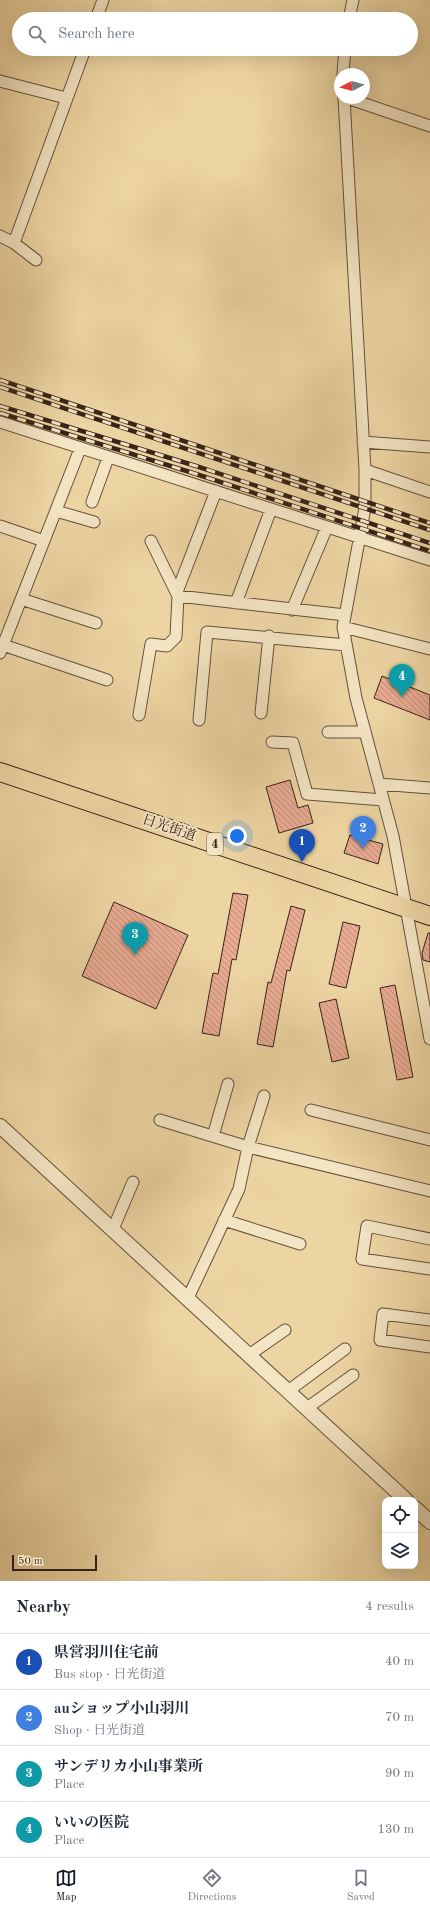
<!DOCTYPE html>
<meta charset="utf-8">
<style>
body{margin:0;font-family:"Old Standard TT","Noto Serif JP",serif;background:#f2f2f3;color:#1f2937}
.controls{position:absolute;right:12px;bottom:12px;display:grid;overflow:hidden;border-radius:8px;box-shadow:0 4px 16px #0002}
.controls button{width:36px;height:36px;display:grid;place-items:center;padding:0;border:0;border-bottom:1px solid #e0e1e3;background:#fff;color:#1f2937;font:20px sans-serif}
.compass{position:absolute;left:334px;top:68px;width:36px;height:36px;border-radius:50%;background:#fff;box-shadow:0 4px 16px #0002;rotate:263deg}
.scale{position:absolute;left:12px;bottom:10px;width:85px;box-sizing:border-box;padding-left:4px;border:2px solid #382318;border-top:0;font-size:11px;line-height:14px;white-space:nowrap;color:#382318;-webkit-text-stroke:3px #f3e4c3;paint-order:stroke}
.you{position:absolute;left:237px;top:836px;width:14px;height:14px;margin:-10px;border:3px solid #fff;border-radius:50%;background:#1a73e8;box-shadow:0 0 0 6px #1a73e833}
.badge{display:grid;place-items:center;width:26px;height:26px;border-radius:50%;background:#111827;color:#fff;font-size:13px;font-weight:700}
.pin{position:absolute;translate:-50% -33px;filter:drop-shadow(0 1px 2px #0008)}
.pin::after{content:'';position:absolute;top:21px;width:14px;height:12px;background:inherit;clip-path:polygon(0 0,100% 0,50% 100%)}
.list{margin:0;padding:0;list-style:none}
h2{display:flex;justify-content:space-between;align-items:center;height:52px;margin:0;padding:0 16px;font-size:17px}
h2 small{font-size:13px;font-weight:400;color:#747a83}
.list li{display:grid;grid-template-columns:26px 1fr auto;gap:12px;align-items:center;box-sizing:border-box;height:56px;padding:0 16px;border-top:1px solid #e0e1e3}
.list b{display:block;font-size:15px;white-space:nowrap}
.list p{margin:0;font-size:13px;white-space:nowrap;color:#747a83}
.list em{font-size:13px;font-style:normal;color:#747a83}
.icon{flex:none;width:22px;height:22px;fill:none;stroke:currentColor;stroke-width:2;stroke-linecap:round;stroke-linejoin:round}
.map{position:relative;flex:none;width:430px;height:1581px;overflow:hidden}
.search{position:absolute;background:#fff;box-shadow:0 4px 16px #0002;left:12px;right:12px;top:12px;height:44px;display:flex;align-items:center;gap:10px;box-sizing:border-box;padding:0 14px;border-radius:22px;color:#747a83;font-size:15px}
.sheet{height:276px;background:#fff}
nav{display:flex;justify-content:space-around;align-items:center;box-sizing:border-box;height:56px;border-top:1px solid #e0e1e3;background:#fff;font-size:11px;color:#747a83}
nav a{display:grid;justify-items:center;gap:2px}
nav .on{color:#111827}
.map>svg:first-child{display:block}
.building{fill:url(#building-back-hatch);stroke:#382318}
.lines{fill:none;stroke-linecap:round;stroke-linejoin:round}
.minor-casing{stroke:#65503b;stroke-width:13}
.tertiary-casing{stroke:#65503b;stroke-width:16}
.trunk-casing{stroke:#382318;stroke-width:20}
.minor{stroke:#f3e4c3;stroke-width:11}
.tertiary{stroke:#f3e4c3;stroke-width:14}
.trunk{stroke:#edd5a3;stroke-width:18}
.rail-casing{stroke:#382318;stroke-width:4.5}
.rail{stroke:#f3e4c3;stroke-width:3;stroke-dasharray:9;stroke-linecap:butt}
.labels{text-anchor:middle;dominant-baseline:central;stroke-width:4;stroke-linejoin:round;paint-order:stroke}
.shield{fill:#f3e4c3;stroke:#705d4b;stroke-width:1}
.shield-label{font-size:13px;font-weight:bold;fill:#382318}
.street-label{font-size:14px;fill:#382318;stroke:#f3e4c3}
</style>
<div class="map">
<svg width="430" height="1581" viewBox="0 0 430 1581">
<defs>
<pattern id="building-back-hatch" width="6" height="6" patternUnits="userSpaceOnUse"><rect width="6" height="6" fill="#e8ab92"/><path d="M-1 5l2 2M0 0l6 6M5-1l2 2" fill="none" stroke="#bd8b76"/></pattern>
</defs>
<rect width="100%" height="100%" fill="#edd5a3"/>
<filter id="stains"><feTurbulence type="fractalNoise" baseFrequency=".005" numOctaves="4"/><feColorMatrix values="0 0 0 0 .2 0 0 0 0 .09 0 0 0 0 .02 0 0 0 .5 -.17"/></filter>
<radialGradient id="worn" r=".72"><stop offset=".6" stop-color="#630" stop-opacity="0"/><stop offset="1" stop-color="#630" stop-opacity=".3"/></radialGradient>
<path class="building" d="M382 676 430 695V720L374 698Z
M290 780 298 808 308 805 313 823 279 833 266 787Z
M350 835 383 844 378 864 344 853Z
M233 893 248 895 236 960 232 959 219 1036 202 1033 213 973 218 974Z
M114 902 188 935 156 1009 82 976Z
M291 906 305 910 290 971 287 970 273 1047 257 1044 268 982 271 983Z
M343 922 360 926 346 988 329 984Z
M428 933H430V962L423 960 422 953Z
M395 985 413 1077 397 1080 380 988Z
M336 999 349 1058 332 1062 319 1003Z"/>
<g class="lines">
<g class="minor-casing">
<path id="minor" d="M96 19 103 0
M349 19 353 0
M343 74 345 49
M0 81 66 98
M344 98 365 470V508L343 627 356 698 393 836 430 1039
M347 98 430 126
M0 236 14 243 36 260
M14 243 85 49
M0 422 430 560
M363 442 430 447
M365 470 430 492
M92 502 108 458
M56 511 94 522
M0 526 44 541
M151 541 178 596
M177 592 216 491
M21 599 96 623
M236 603 271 509
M292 610 327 527
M343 627 430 649
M3 645 107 680
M0 653 80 449
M261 713 269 636
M139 715 151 644 167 646 176 637 178 596 345 615
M199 720 207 632 346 645
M328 732H365
M272 742 293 743 307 794 383 800
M379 784 430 788
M311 1110 430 1140
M160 1120 248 1147 430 1191
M213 1136 228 1084
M224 1220 300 1244
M113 1229 133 1182
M430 1239 367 1226 362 1259 430 1269
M188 1298 239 1189 248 1147 264 1096
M430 1320 383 1314 380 1340 430 1347
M249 1355 285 1330
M288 1391 345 1349
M307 1408 353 1375"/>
</g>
<g class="tertiary-casing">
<path id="tertiary" d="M0 1126 406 1500
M415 1508 430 1522"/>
</g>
<g class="trunk-casing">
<path id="trunk" d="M0 772 430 916"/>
</g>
<use href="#minor" class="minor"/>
<use href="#tertiary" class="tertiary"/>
<use href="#trunk" class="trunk"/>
<g class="rail-casing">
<path id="rail" d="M0 380 430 523
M0 387 430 530
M0 406 196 466 430 543
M0 413 193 473 430 551"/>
</g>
<use href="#rail" class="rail"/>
</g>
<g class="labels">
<rect class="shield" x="207" y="833" width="16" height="22" rx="3"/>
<g class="shield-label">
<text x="215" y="844">4</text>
</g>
<g class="street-label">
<text transform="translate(169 828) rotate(19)">日光街道</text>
</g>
</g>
<rect width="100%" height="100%" filter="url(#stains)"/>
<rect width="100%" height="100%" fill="url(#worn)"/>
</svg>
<div class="controls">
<button><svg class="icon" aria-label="locate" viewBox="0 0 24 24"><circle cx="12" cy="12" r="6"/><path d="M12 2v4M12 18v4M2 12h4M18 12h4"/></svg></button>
<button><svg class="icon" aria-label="layers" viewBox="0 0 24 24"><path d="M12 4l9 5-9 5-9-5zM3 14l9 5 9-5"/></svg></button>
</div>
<svg class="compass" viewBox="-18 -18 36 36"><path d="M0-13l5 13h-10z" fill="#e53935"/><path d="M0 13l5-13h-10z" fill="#747a83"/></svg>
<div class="scale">50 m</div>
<div class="you"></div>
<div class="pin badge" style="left:302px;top:862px;background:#1a4fb4">1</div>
<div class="pin badge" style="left:363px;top:849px;background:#3f7fe0">2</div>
<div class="pin badge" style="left:135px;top:955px;background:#0f9aa8">3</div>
<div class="pin badge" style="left:402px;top:697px;background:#0f9aa8">4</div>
<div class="search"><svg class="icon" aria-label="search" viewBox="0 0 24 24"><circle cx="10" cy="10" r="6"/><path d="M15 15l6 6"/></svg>Search here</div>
</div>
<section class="sheet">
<h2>Nearby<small>4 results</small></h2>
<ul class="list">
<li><span class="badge" style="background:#1a4fb4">1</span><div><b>県営羽川住宅前</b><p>Bus stop · 日光街道</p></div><em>40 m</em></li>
<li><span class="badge" style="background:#3f7fe0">2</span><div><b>auショップ小山羽川</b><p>Shop · 日光街道</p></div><em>70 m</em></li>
<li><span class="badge" style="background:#0f9aa8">3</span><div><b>サンデリカ小山事業所</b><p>Place</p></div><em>90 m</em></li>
<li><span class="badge" style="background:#0f9aa8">4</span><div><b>いいの医院</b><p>Place</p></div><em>130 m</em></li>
</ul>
</section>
<nav>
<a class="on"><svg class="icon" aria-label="map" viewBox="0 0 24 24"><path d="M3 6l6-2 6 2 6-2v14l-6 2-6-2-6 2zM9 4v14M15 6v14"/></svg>Map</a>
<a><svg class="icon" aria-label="directions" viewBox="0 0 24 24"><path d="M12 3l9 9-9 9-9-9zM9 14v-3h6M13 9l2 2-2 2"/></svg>Directions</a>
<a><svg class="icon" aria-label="saved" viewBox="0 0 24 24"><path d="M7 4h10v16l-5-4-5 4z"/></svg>Saved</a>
</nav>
